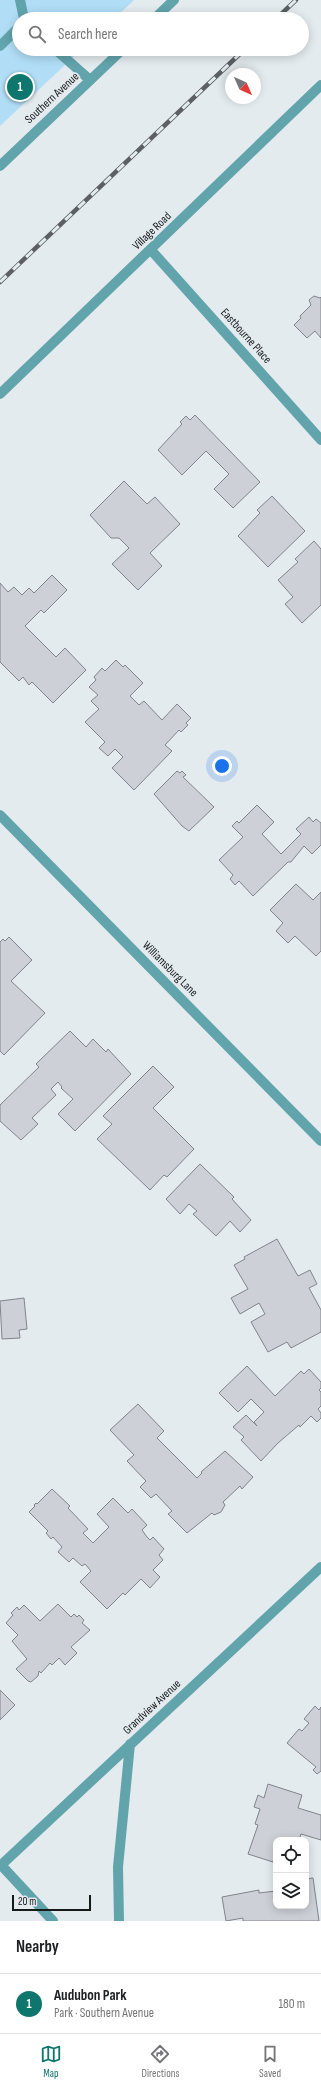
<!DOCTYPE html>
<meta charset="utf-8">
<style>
body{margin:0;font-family:"Sofia Sans Condensed",sans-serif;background:#f2f2f2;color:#202124}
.controls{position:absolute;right:12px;bottom:12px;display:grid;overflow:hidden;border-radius:8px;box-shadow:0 2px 10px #0003}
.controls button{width:36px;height:36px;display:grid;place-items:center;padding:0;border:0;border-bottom:1px solid #e0e0e0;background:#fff;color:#202124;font:20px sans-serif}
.compass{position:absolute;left:225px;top:68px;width:36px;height:36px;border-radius:50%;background:#fff;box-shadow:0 2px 10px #0003;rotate:135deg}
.scale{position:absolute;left:12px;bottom:10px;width:79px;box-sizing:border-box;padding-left:4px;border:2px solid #16191a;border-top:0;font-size:11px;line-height:14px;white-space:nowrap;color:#16191a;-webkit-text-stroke:3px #e4ebef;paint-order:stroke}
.you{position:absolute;left:222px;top:766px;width:14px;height:14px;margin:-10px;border:3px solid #fff;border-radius:50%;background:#1a73e8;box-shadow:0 0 0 6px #1a73e833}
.badge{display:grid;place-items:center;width:26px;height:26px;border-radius:50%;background:#0f766e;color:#fff;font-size:13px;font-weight:700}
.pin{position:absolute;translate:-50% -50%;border:2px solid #fff;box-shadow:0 1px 4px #0006}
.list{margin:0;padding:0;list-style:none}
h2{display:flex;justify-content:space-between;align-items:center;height:52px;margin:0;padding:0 16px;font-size:17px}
h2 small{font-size:13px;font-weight:400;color:#757577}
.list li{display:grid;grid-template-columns:26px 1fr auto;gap:12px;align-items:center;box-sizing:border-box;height:60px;padding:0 16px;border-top:1px solid #e0e0e0}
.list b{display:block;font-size:15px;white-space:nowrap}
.list p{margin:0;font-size:13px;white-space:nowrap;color:#757577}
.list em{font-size:13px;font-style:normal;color:#757577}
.icon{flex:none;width:22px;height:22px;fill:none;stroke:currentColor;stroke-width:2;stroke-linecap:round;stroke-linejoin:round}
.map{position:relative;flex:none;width:321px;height:1921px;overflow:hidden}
.search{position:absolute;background:#fff;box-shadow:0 2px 10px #0003;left:12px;right:12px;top:12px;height:44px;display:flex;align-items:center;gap:10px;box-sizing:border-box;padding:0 14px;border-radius:22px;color:#757577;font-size:15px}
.sheet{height:112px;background:#fff}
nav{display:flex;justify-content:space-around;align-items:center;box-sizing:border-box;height:56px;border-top:1px solid #e0e0e0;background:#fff;font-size:11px;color:#757577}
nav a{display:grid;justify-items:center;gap:2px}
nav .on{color:#0f766e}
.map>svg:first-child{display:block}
.green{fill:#b1ddf6}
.building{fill:#cdd1d7;stroke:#81848a}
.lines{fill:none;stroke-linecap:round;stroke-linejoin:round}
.service{stroke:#62a4ac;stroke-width:10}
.minor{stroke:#62a4ac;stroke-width:10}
.tertiary{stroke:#62a4ac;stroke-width:10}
.rail-casing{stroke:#5c6062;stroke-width:4.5}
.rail{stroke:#e4ebef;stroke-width:3;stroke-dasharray:9;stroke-linecap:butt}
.labels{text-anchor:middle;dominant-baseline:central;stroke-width:3.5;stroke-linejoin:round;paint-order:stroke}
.street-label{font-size:12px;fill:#16191a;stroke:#e4ebef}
</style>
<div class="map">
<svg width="321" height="1921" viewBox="0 0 321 1921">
<rect width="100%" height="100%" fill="#e4ebef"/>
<path class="green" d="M0 0H134L114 19H19V49H82L0 126Z"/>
<path class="building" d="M314 296 320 298 321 297V338L315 331 307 338 294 325 301 318 300 316 311 305 309 300Z
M195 415 260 482 233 508 214 489 229 474 206 451 182 475 158 450 182 424 180 422 186 416 190 420Z
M124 481 147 504 155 497 180 524 150 553 162 566 138 590 112 564 129 548 119 538H111L90 515Z
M272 496 305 531 268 567 238 536 260 513 257 510Z
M314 541 321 549V605L302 623 285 604 293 597 278 580 298 562 295 559Z
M52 575 67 590 44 613 41 610 25 626 56 657 65 648 86 670 53 703 32 682 29 685 23 677 19 681 0 662V583L8 592 14 587 22 595 29 588 34 593Z
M116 660 123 667 125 665 143 683 130 696 139 705 144 701 162 720 177 704 191 718 186 723 188 725 181 732 179 730 165 745 172 751 134 790 112 768 123 757 115 749 108 756 99 748 105 742 85 722 99 709 91 701 98 695 89 687 96 680 94 677 102 668 105 671Z
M177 771 180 773 182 771 186 775 183 777 214 807 189 831 182 826 154 794Z
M257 805 274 822 262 834 281 854 301 834 296 829 309 817 313 822 316 819 321 823V845L312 854 304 846 291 862H288L253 896 239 881 235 885 230 879 233 875 219 860 243 837 232 826 237 821 239 823Z
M296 884 313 900 321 892V951L316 956 295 936 288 943 276 931 283 923 270 910Z
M9 937 32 960 11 981 45 1013 4 1055 0 1051V942L3 939 5 941Z
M70 1031 86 1047 93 1039 106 1052 108 1049 131 1074 75 1131 58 1114 73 1099 61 1088 62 1087 58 1082 51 1089 56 1095 32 1118 38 1124 21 1140 0 1121V1105L39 1067 36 1064Z
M153 1066 174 1087 153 1108 194 1149 167 1177 164 1175 150 1190 97 1139 112 1124 103 1116Z
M200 1164 234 1197 232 1199 251 1220 240 1232 230 1221 216 1236 193 1214 197 1211 189 1204 180 1214 166 1199Z
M277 1239 298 1276 310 1270 317 1284 309 1288 321 1310V1332L291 1348 287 1342 268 1352 251 1322 265 1314 259 1303 240 1314 231 1298 248 1289 234 1265 245 1259 244 1257Z
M24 1298 27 1329 19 1330 20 1338 2 1339 0 1301Z
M247 1366 275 1396 301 1371 304 1374 309 1369 321 1382V1388L319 1390 321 1392V1406L318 1409 321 1413V1418L317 1422 311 1416 300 1427 299 1425 278 1443 261 1461 241 1440 244 1437 233 1427 246 1415 257 1426 254 1422 264 1412 251 1399 238 1412 219 1393Z
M138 1404 164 1431 157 1438 197 1478 202 1473 201 1472 225 1451 253 1477 242 1489 240 1486 223 1502 225 1505 221 1512 214 1515 212 1513 187 1533 168 1514 172 1511 156 1494 151 1498 140 1487 146 1481 127 1461 134 1455 110 1430Z
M52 1489 70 1506 68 1508 88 1529 83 1533 93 1543 109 1527 97 1514 113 1498 128 1513 132 1509 147 1525 142 1530 147 1537 150 1540 153 1537 164 1549 159 1555 163 1560 153 1570 160 1577 150 1588 141 1579 125 1595 123 1593 107 1609 80 1582 91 1571 85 1564 82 1566 73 1558 69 1562 58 1552 62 1547 53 1537 51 1539 46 1533 48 1531 29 1512 35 1506 34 1505 36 1503 37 1504Z
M58 1604 71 1617 74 1614 77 1617 79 1615 84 1620 82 1623 90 1630 71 1647 77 1653 65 1665 59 1658 52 1665 50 1663 41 1673 39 1671 38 1676 31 1682 28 1681 16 1669 27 1659 12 1641 18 1635 6 1623 13 1615 11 1613 17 1607 19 1610 24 1605 40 1621Z
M0 1690 15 1705 0 1720Z
M315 1706 319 1710 321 1707V1771L317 1774 313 1770 316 1767 287 1743 299 1729 302 1731 309 1723 304 1719Z
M268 1784 302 1795 298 1808 321 1815V1840L301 1834 299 1840H276V1852L273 1862 248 1854 258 1825 255 1824 260 1809 254 1807 258 1795 264 1798Z
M313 1878 319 1921H243V1918L226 1921 222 1897 259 1890V1893L276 1891V1906H306V1879Z"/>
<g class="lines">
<path class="service" d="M20 0 24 19
M0 46 19 27
M55 49 90 80"/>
<path class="minor" d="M151 250 321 440
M0 394 321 85
M0 815 321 1141
M1 1865 53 1921
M0 1866 321 1567
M119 1921 118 1867 130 1744"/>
<path class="tertiary" d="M154 19 174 0
M0 166 123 49"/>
<g class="rail-casing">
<path id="rail" d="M276 19 296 0
M0 282 245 49"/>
</g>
<use href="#rail" class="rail"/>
</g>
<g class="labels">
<g class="street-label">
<text transform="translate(52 98) rotate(-43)">Southern Avenue</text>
<text transform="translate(152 231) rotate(-44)">Village Road</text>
<text transform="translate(246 336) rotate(48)">Eastbourne Place</text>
<text transform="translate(170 969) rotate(45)">Williamsburg Lane</text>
<text transform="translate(152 1707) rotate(-43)">Grandview Avenue</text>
</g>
</g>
</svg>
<div class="controls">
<button><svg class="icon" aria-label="locate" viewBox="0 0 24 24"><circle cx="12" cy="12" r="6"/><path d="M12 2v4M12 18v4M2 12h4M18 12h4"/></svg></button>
<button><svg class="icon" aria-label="layers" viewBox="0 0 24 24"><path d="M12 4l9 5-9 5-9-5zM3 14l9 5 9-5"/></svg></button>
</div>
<svg class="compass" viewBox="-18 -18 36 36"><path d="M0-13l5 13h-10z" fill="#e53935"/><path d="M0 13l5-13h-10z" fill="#757577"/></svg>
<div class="scale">20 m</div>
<div class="you"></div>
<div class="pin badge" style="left:20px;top:87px">1</div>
<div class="search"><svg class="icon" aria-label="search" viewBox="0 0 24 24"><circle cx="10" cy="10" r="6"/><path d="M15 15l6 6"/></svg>Search here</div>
</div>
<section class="sheet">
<h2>Nearby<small></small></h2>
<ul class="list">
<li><span class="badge">1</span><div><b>Audubon Park</b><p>Park · Southern Avenue</p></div><em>180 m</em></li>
</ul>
</section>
<nav>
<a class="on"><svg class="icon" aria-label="map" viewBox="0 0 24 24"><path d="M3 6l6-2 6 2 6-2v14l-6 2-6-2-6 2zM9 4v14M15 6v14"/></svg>Map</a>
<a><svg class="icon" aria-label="directions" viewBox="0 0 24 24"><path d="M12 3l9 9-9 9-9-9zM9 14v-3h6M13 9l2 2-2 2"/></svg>Directions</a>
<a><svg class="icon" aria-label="saved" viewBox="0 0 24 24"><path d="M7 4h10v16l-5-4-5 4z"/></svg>Saved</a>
</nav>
